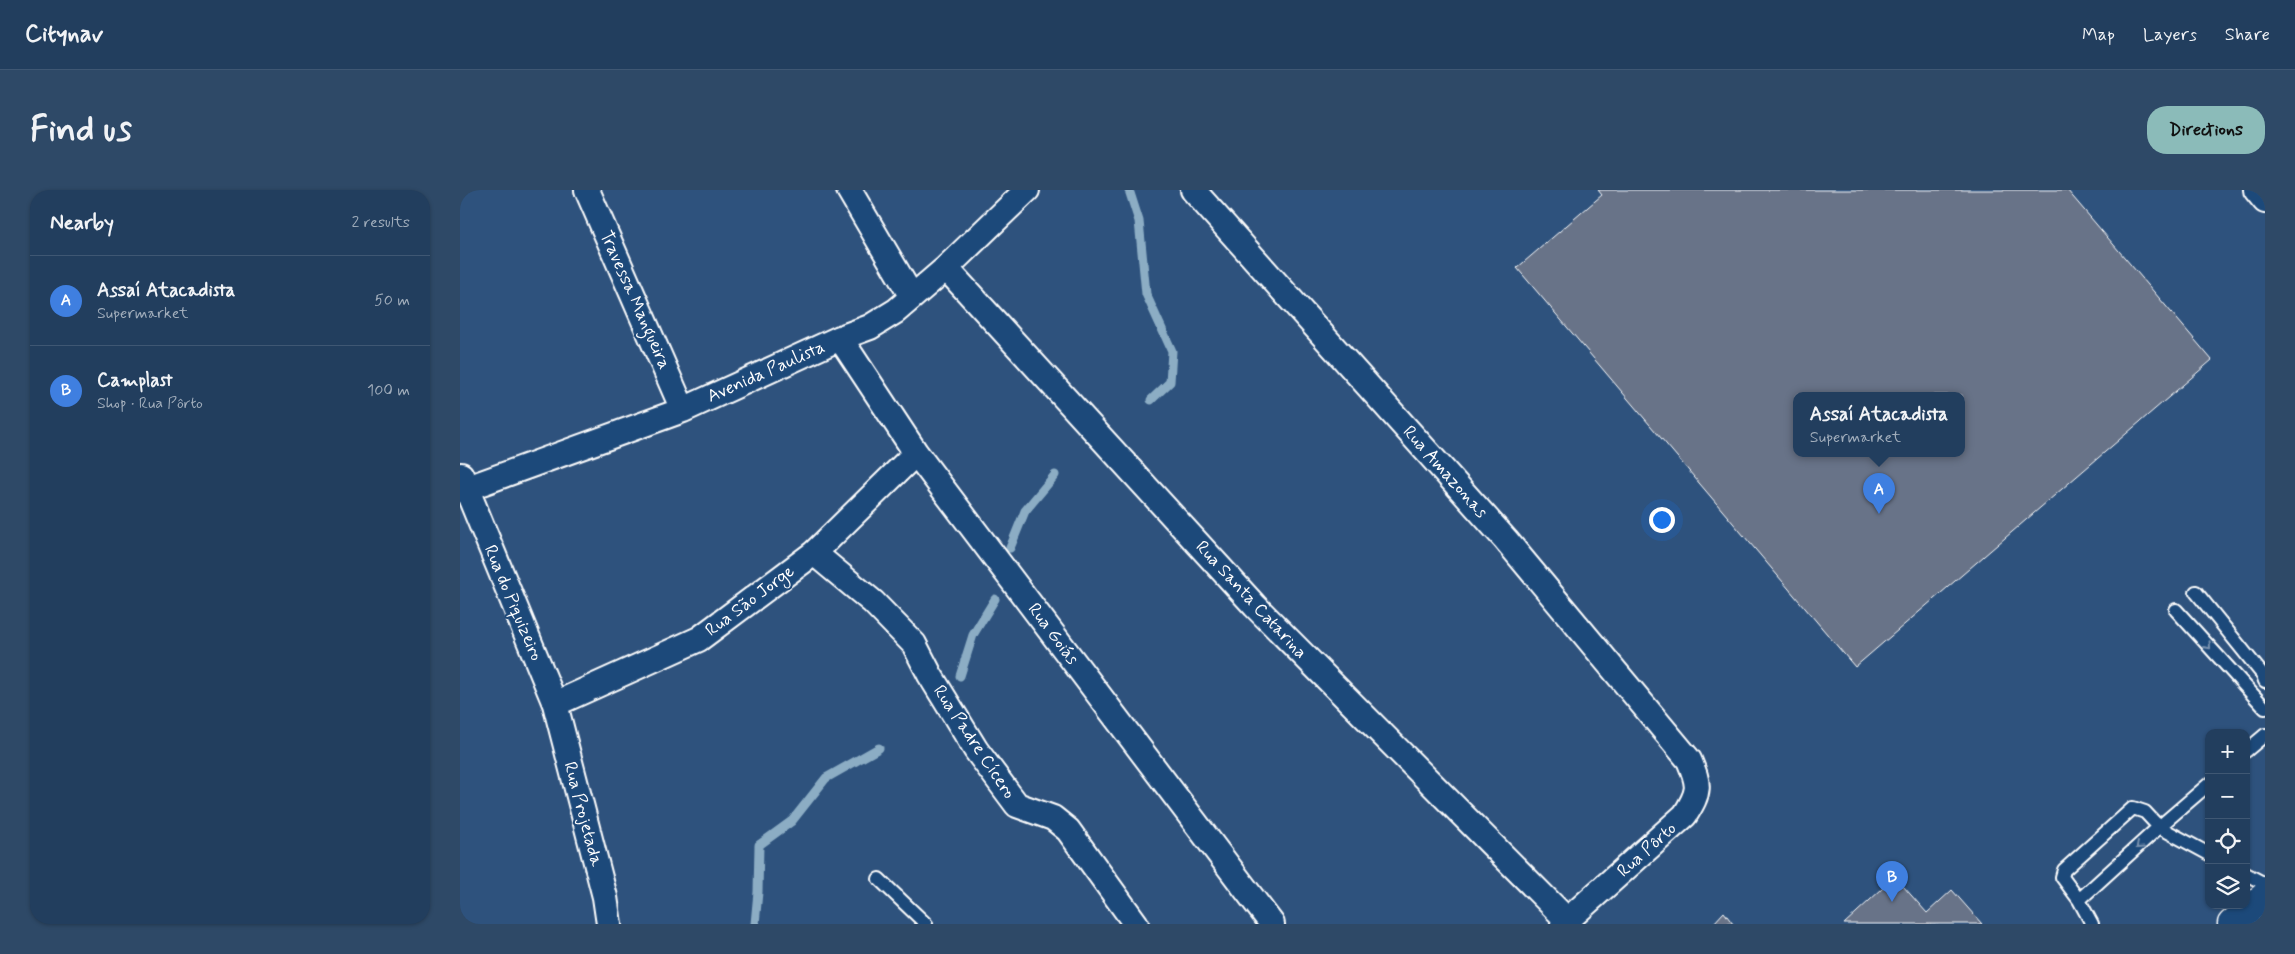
<!DOCTYPE html>
<meta charset="utf-8">
<style>
body{margin:0;font-family:Mynerve,sans-serif;background:#2e4967;color:#f1f3f6}
.controls{position:absolute;right:15px;bottom:15px;display:grid;overflow:hidden;border-radius:10px;box-shadow:0 1px 4px #0004}
.controls button{width:45px;height:45px;display:grid;place-items:center;padding:0;border:0;border-bottom:1px solid #3f5773;background:#223e5e;color:#f1f3f6;font:25px sans-serif}
.you{position:absolute;left:1201px;top:329px;width:18px;height:18px;margin:-12px;border:4px solid #fff;border-radius:50%;background:#1a73e8;box-shadow:0 0 0 8px #1a73e833}
.badge{display:grid;place-items:center;width:32px;height:32px;border-radius:50%;background:#8bbbb9;color:#fff;font-size:16px;font-weight:700}
.pin{position:absolute;translate:-50% -41px;filter:drop-shadow(0 1px 2px #0008)}
.pin::after{content:'';position:absolute;top:26px;width:18px;height:15px;background:inherit;clip-path:polygon(0 0,100% 0,50% 100%)}
.popup{position:absolute;left:1333px;top:202px;width:172px;height:65px;box-sizing:border-box;display:grid;place-content:center;border-radius:10px;background:#223e5e;filter:drop-shadow(0 1px 4px #0005);font-size:16px;white-space:nowrap;color:#a2aebc}
.popup b{font-size:19px;color:#f1f3f6}
.popup::after{content:'';position:absolute;left:50%;top:100%;margin-left:-10px;border:10px solid transparent;border-top-color:#223e5e}
.list{margin:0;padding:0;list-style:none}
h2{display:flex;justify-content:space-between;align-items:center;height:65px;margin:0;padding:0 20px;font-size:21px}
h2 small{font-size:16px;font-weight:400;color:#a2aebc}
.list li{display:grid;grid-template-columns:32px 1fr auto;gap:15px;align-items:center;box-sizing:border-box;height:90px;padding:0 20px;border-top:1px solid #3f5773}
.list b{display:block;font-size:19px;white-space:nowrap}
.list p{margin:0;font-size:16px;white-space:nowrap;color:#a2aebc}
.list em{font-size:16px;font-style:normal;color:#a2aebc}
.icon{flex:none;width:28px;height:28px;fill:none;stroke:currentColor;stroke-width:2;stroke-linecap:round;stroke-linejoin:round}
.map{position:relative;flex:none;width:1805px;height:734px;overflow:hidden;border-radius:20px}
header{display:flex;align-items:center;gap:30px;box-sizing:border-box;height:70px;padding:0 25px;background:#223e5e;border-bottom:1px solid #3f5773}
header strong{font-size:24px}
nav{display:flex;gap:28px;margin-inline-start:auto;font-size:18px}
.intro{display:flex;align-items:center;justify-content:space-between;box-sizing:border-box;height:120px;padding:0 30px}
h1{margin:0;font-size:35px}
.button{padding:12px 22px;border-radius:20px;background:#8bbbb9;color:#111;font-size:18px;font-weight:700}
main{display:flex;gap:30px;padding:0 30px}
aside{flex:1;background:#223e5e;border-radius:20px;box-shadow:0 1px 4px #0004}
.map>svg:first-child{display:block}
.lines{fill:none;stroke-linecap:round;stroke-linejoin:round}
.stream{stroke:#8cadc4;stroke-width:9}
.building{fill:#687388;stroke:#fff;fill-rule:evenodd}
.lane-casing{stroke:#fff;stroke-width:16}
.street-casing{stroke:#fff;stroke-width:28}
.primary-casing{stroke:#fff;stroke-width:31}
.lane{stroke:#1f4a7a;stroke-width:12}
.street{stroke:#1f4a7a;stroke-width:24}
.primary{stroke:#1f4a7a;stroke-width:28}
.oneway{stroke:#7992af}
.labels{text-anchor:middle;dominant-baseline:central;stroke-width:4;stroke-linejoin:round;paint-order:stroke}
.street-label{font-size:18px;fill:#fff;stroke:#1f4a7a}
</style>
<header>
<strong>Citynav</strong>
<nav><a>Map</a><a>Layers</a><a>Share</a></nav>
</header>
<div class="intro"><h1>Find us</h1><a class="button">Directions</a></div>
<main>
<aside>
<h2>Nearby<small>2 results</small></h2>
<ul class="list">
<li><span class="badge" style="background:#3f7fe0">A</span><div><b>Assaí Atacadista</b><p>Supermarket</p></div><em>50 m</em></li>
<li><span class="badge" style="background:#3f7fe0">B</span><div><b>Camplast</b><p>Shop · Rua Pôrto</p></div><em>100 m</em></li>
</ul>
</aside>
<div class="map">
<svg width="1805" height="734" viewBox="0 0 1805 734">
<rect width="100%" height="100%" fill="#2e527d"/>
<filter id="ink" filterUnits="userSpaceOnUse"><feTurbulence type="fractalNoise" baseFrequency=".02" numOctaves="2"/><feDisplacementMap in="SourceGraphic" scale="10" xChannelSelector="R" yChannelSelector="G"/><feConvolveMatrix kernelMatrix="1 2 1 2 8 2 1 2 1" color-interpolation-filters="sRGB"/></filter>
<g filter="url(#ink)">
<g class="lines">
<path class="stream" d="M669 0 679 31 686 104 712 161 710 192 691 210
M550 358 565 321 595 285
M500 486 513 445 535 409
M295 734 298 702 299 655 332 631 366 588 419 558"/>
</g>
<path class="building" d="M1138 0H1607L1752 170 1395 477 1057 78 1142 5ZM1336 205H1502V263H1336Z
M1435 687 1467 723 1492 700 1522 734H1384Z
M1264 722 1273 734H1253Z"/>
<g class="lines">
<g class="lane-casing">
<path id="lane" d="M1736 402 1803 485 1805 491
M1716 420 1805 518
M1786 561 1805 545
M1786 684 1805 694
M419 689 466 734
M1619 710 1602 687 1604 680 1673 618 1685 622 1699 637 1749 594
M1632 734 1619 710 1699 637 1749 664"/>
</g>
<g class="street-casing">
<path id="street" d="M127 0 223 220
M389 0 452 107
M733 0 1046 350 1229 570C1240 596 1240 601 1225 625L1103 734
M1796 0 1805 11
M486 78 795 416 1107 730
M380 148 456 263 812 734
M1 285 95 514 145 707 149 734
M5 299 223 220 380 148 410 137 436 121 486 78 567 0
M354 363 413 412 454 454 470 485 516 560 557 615 593 628 608 640 676 734
M95 514 239 449 354 363 456 263"/>
</g>
<g class="primary-casing">
<path id="primary" d="M1772 734 1805 706"/>
</g>
<use href="#lane" class="lane"/>
<use href="#street" class="street"/>
<use href="#primary" class="primary"/>
</g>
<defs><path id="oneway-chevron" d="M-2-3.5L2.5 0L-2 3.5" fill="none" stroke-width="1.6" stroke-linecap="round" stroke-linejoin="round" transform="scale(1.25)"/></defs>
<g class="oneway">
<use href="#oneway-chevron" transform="translate(1748 456) rotate(48)"/>
<use href="#oneway-chevron" transform="translate(1679 656) rotate(138)"/>
</g>
</g>
<g class="labels">
<g class="street-label">
<text transform="translate(175 110) rotate(66)">Travessa Mangueira</text>
<text transform="translate(306 182) rotate(-24)">Avenida Paulista</text>
<text transform="translate(985 282) rotate(48)">Rua Amazonas</text>
<text transform="translate(791 410) rotate(47)">Rua Santa Catarina</text>
<text transform="translate(290 411) rotate(-37)">Rua São Jorge</text>
<text transform="translate(53 413) rotate(67)">Rua do Piquizeiro</text>
<text transform="translate(593 444) rotate(53)">Rua Goiás</text>
<text transform="translate(514 552) rotate(56)">Rua Padre Cícero</text>
<text transform="translate(123 624) rotate(75)">Rua Projetada</text>
<text transform="translate(1187 660) rotate(-42)">Rua Pôrto</text>
</g>
</g>
</svg>
<div class="controls">
<button>+</button>
<button>−</button>
<button><svg class="icon" aria-label="locate" viewBox="0 0 24 24"><circle cx="12" cy="12" r="6"/><path d="M12 2v4M12 18v4M2 12h4M18 12h4"/></svg></button>
<button><svg class="icon" aria-label="layers" viewBox="0 0 24 24"><path d="M12 4l9 5-9 5-9-5zM3 14l9 5 9-5"/></svg></button>
</div>
<div class="you"></div>
<div class="pin badge" style="left:1419px;top:324px;background:#3f7fe0">A</div>
<div class="popup"><b>Assaí Atacadista</b>Supermarket</div>
<div class="pin badge" style="left:1432px;top:712px;background:#3f7fe0">B</div>
</div>
</main>
